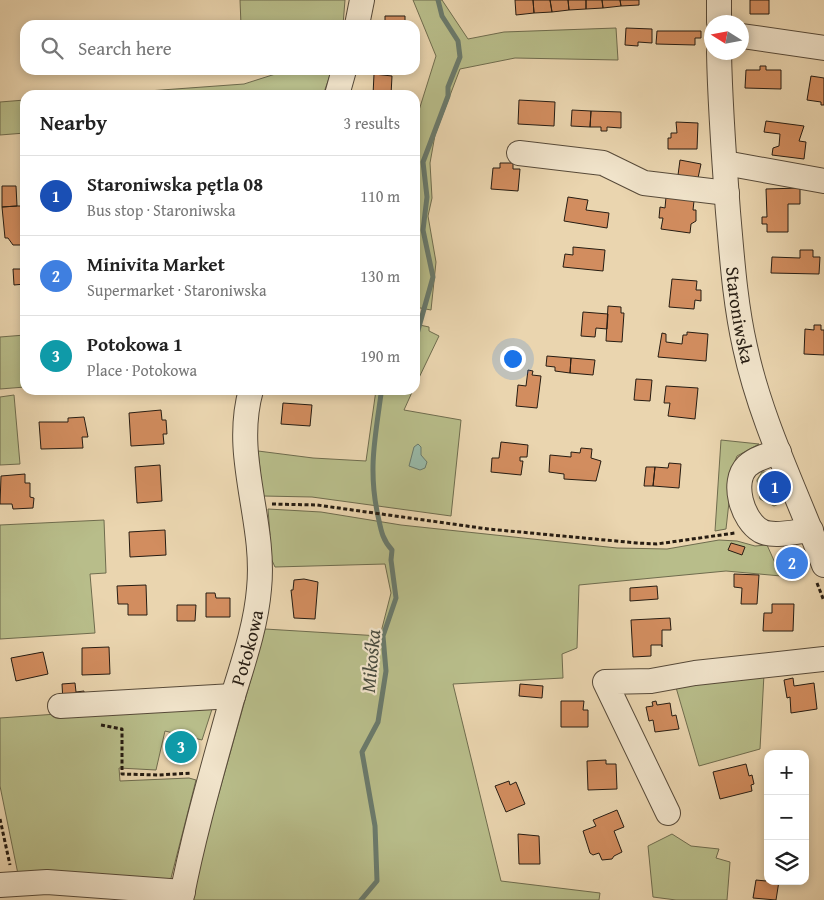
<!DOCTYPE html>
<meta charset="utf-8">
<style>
body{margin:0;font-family:"Gentium Book Plus",serif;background:#f2f2f2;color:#222}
.controls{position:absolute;right:15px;bottom:15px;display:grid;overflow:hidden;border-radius:10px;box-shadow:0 2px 8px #0003}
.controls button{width:45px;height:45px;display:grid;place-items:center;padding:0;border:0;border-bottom:1px solid #e0e0e0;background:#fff;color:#222;font:25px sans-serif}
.compass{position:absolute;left:704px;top:15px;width:45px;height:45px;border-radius:50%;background:#fff;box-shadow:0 2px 8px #0003;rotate:281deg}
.you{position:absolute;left:512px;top:358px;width:18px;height:18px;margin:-12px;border:4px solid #fff;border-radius:50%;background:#1a73e8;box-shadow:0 0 0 8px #1a73e833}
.badge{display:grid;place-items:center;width:32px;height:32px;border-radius:50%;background:#7c3aed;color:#fff;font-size:16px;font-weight:700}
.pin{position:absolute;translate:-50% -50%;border:2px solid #fff;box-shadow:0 1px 5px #0006}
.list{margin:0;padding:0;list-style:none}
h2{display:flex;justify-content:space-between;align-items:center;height:65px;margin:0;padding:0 20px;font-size:21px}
h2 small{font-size:16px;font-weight:400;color:#767676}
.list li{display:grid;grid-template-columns:32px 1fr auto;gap:15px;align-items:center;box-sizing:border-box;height:80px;padding:0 20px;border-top:1px solid #e0e0e0}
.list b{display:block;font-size:19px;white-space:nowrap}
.list p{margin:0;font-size:16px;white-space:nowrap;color:#767676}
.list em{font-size:16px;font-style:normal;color:#767676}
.icon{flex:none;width:28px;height:28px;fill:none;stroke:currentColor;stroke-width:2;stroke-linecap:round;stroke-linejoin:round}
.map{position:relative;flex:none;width:824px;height:900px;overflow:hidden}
.search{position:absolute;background:#fff;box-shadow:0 2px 8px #0003;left:20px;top:20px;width:400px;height:55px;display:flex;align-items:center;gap:12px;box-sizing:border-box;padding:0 18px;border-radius:15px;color:#767676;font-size:19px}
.panel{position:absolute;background:#fff;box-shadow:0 2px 8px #0003;left:20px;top:90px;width:400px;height:305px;border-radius:15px}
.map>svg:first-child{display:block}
.green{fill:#b8bd8a;stroke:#6f6c4e}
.water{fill:#98b9a8;stroke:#6a7a6c}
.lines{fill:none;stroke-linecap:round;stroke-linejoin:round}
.stream{stroke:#6a7a6c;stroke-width:5}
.building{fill:#d28d5f;stroke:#261c12}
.minor-casing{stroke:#574a39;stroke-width:26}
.path{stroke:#261c12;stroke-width:3;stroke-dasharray:4 2.5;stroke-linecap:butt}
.minor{stroke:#f1e4cb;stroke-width:24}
.labels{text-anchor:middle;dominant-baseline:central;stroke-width:4.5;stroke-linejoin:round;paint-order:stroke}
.street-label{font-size:19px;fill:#261c12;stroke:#f1e4cb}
.water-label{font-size:20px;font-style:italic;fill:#484b3f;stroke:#f1e4cb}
</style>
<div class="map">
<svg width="824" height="900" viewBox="0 0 824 900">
<rect width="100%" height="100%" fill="#ead5af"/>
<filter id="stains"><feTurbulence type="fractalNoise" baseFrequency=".004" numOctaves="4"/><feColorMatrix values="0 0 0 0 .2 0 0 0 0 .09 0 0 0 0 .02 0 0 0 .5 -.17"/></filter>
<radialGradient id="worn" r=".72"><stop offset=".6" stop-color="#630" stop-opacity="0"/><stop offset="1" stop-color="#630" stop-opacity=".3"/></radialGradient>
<path class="green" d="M240 0H345L343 25H241Z
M413 0H442L468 39 504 32 616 28 618 60 515 58 460 69 435 135 430 163 432 198 428 216 436 262 431 310 415 307V123L436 56Z
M288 70H332L323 95H93L244 84Z
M25 100V133L0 135V102Z
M415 324 429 327V331L439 336 415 386Z
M25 335V387L0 389V337Z
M376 390H413L404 410 461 420 451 516 312 497 263 496 258 451 313 458 366 461Z
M14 395 20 464 0 465V397Z
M721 440 759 444 737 456 733 466 726 529 715 531Z
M762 472H767L779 504 774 506 760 499 757 480Z
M268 509 321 512 401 525 617 548 667 549 719 540 737 541 755 546 767 545 781 576 726 571 579 585 577 648 562 654 563 678 453 684 501 881 600 893 599 900H191L197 871 265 629 380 636 391 593 385 564 275 567 264 543 270 535Z
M104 520 106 573 90 574 95 633 0 639V525Z
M764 674 760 749 699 766 675 684Z
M214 703 202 740 165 731 156 770 119 768 120 781 189 778 196 780 169 886 19 879 0 786V718Z
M672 834 691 846 719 849 716 858 730 862 727 900H676L653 897 648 846Z"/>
<path class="water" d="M418 444 421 447V455L427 462 425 468 420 470 409 466 414 447Z"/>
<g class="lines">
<path class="stream" d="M415 341 433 277 423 230 427 197 423 162 448 96V87L460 57 458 41 442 16 438 0
M361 900 377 881 375 826 362 752 378 722 386 671 383 636 396 598 391 560 392 550C382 539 381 530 378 516 368 471 375 438 381 394L384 390"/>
</g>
<path class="building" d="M515 0H533L534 13 516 15Z
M533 0H550L552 12 534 13Z
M550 0H568L569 10 552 12Z
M568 0H586V9L569 10Z
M586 0H602L603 8 586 9Z
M602 0H620L621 6 603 8Z
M620 0H639V5L621 6Z
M750 0H769V14H750Z
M385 16H405V25H385Z
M626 28 652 29V43L638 42V46L625 45Z
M657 31H701V38H695V45L656 44Z
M760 66H766V70H781V89L745 88 746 70H760Z
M374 74 392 76 391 95H373Z
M811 76 824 78V105H821V102L807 100Z
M519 100 555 102 554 126 518 124Z
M572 110 591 111 590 127 571 126Z
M591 111 621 112V128L607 127V131H601V127H590Z
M766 121 804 126 799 141 806 142 804 159 772 155 773 148 779 146 780 134 764 132Z
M676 122 698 123 697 149H668V138H671V133H677Z
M680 160 701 164 698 178 678 175Z
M500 163H513V169H520L518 191 491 189 493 168H500Z
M2 186H16L17 206 2 207Z
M800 188V204H788V232H767V224H762V217H767L766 189Z
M568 197 588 200 586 210 609 213 607 228 564 221Z
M666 197 694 201 693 210H696V221L691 224 690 233 661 229 663 218H659L660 207 665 208Z
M17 206H25V245H13L8 238H5L2 207Z
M573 247 605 250 603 271 563 267 565 254 573 255Z
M800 250H813V257H820L819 274 771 273 772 257 800 258Z
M13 269H25V284L14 285Z
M672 279 697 281 696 290H701V301L695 300 694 309 669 307Z
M608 306 621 307V313H624L622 342 606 341Z
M583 312 608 314 607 329 596 328 595 337 581 336Z
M814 325H821V330H824V355L804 354 805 329 814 330Z
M687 332 708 334 706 361 658 357 662 333 666 334V342L682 344 683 335H687Z
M547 356 571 358 570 373 555 371V367L546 366Z
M571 358 595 360 593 375 570 373Z
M528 370 533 371 532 375 541 376 537 408 516 406 518 385 526 386Z
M636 379 652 380 650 401 634 400Z
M666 386 698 388 695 419 668 416 670 403H664Z
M283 403 312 405 310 426 281 424Z
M161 410 162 420H166L167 434H163L164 444 131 446 129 413Z
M84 417 88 437H82L83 448 41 449 39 422H68V418Z
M501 442 528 445 527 457H520V461H523L521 475 491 472 492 458H499Z
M581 448 592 449 591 458 601 461 596 481 564 479V474L549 472 550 455 571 457V452L580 453Z
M669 463 681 464 679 488 653 486 655 467 668 468Z
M160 465 162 501 137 503 135 467Z
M646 467H655L653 486H644Z
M25 474V483H30V497L34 498 33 508 13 509 12 504H0L1 476Z
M165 530 166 555 130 557 129 532Z
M731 543 745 547 742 555 728 550Z
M799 554 803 565 785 572 781 561Z
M734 574 759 575 757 604H741L742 588 734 587Z
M304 579 318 582 315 619 294 618 291 590H293L294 580Z
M146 585 147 615H128V604H118L117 586Z
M657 586 658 599 630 601V588Z
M206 593H215L216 598H230V617H206Z
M772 604H794L793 631H763L764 613H772Z
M177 605H196L195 621H177Z
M670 618 671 630H662V647V645H651V656L633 657 631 620Z
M109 647 110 674 82 675V648Z
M43 652 48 674 16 681 11 658Z
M793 678 794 686 814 683 817 709 791 713 790 697 787 698 784 680Z
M75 683 76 692 84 691V701L63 702 62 684Z
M520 684 543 686 542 698 519 696Z
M561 701H584L583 710H588V727H561Z
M656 701 657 705 670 703 672 716 676 715 679 729 655 732 653 720 649 721 646 707 653 706 652 702Z
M180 740 187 743 180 758 174 755Z
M606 760V764H616L617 789 588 790 587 761Z
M746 764 749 776 752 775 754 784 751 785 752 791 720 799 713 772Z
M509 781 510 785 516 782 525 804 506 812 495 786Z
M617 810 624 827 614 831 622 852 614 856 612 859 602 860 599 853 593 855 590 853 583 831 596 826 593 820Z
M518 834 539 836 540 864H519Z
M767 878 768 881H779L776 900 753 898 756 880 766 881Z"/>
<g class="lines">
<g class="minor-casing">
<g id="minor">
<path d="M719 22V0"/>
<path d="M357 25 362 0"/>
<path d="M742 36 824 48"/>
<path id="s1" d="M719 52C720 106 724 159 728 212 732 257 735 303 745 347 761 422 797 493 824 565"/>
<path d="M337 95 344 70"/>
<path d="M519 153 603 163 644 183 727 193"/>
<path d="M725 163 824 181"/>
<path d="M779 452C768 455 756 458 747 466 731 482 742 520 761 531 774 538 797 531 811 530"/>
<path d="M60 706 233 696"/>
<path d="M668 813 605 682 651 681 695 673 824 659"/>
<path d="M0 885 47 882 183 892"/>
<path id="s2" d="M181 900C194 832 214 765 232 699 243 663 256 626 259 589 266 521 232 457 251 390"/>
</g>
</g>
<path class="path" d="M272 504 317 505 488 529 637 543 657 544 735 533
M817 583 824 601
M101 725 122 729V774L159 775 192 773
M0 819 10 865"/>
<use href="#minor" class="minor"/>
</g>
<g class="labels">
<g class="street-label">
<text stroke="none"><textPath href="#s1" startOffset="264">Staroniwska</textPath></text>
<text stroke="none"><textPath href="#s2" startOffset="261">Potokowa</textPath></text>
</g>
<g class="water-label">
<text transform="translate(370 661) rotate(-85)">Mikośka</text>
</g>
</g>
<rect width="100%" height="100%" filter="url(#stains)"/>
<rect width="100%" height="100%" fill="url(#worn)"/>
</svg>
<div class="controls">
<button>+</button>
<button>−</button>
<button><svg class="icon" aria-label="layers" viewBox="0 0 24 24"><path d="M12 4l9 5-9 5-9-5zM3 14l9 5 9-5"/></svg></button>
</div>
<svg class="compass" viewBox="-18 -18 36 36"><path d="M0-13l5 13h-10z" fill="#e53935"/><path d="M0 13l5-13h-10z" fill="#767676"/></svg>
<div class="you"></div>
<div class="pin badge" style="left:775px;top:487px;background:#1a4fb4">1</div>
<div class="pin badge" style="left:792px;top:563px;background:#3f7fe0">2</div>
<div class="pin badge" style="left:181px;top:747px;background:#0f9aa8">3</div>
<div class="search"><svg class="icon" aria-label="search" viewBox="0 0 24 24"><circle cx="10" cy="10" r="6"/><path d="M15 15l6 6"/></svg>Search here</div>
<section class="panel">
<h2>Nearby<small>3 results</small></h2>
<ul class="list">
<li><span class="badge" style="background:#1a4fb4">1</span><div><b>Staroniwska pętla 08</b><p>Bus stop · Staroniwska</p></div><em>110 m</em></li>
<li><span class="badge" style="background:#3f7fe0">2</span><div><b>Minivita Market</b><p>Supermarket · Staroniwska</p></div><em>130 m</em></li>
<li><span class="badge" style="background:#0f9aa8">3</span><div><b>Potokowa 1</b><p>Place · Potokowa</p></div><em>190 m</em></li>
</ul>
</section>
</div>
